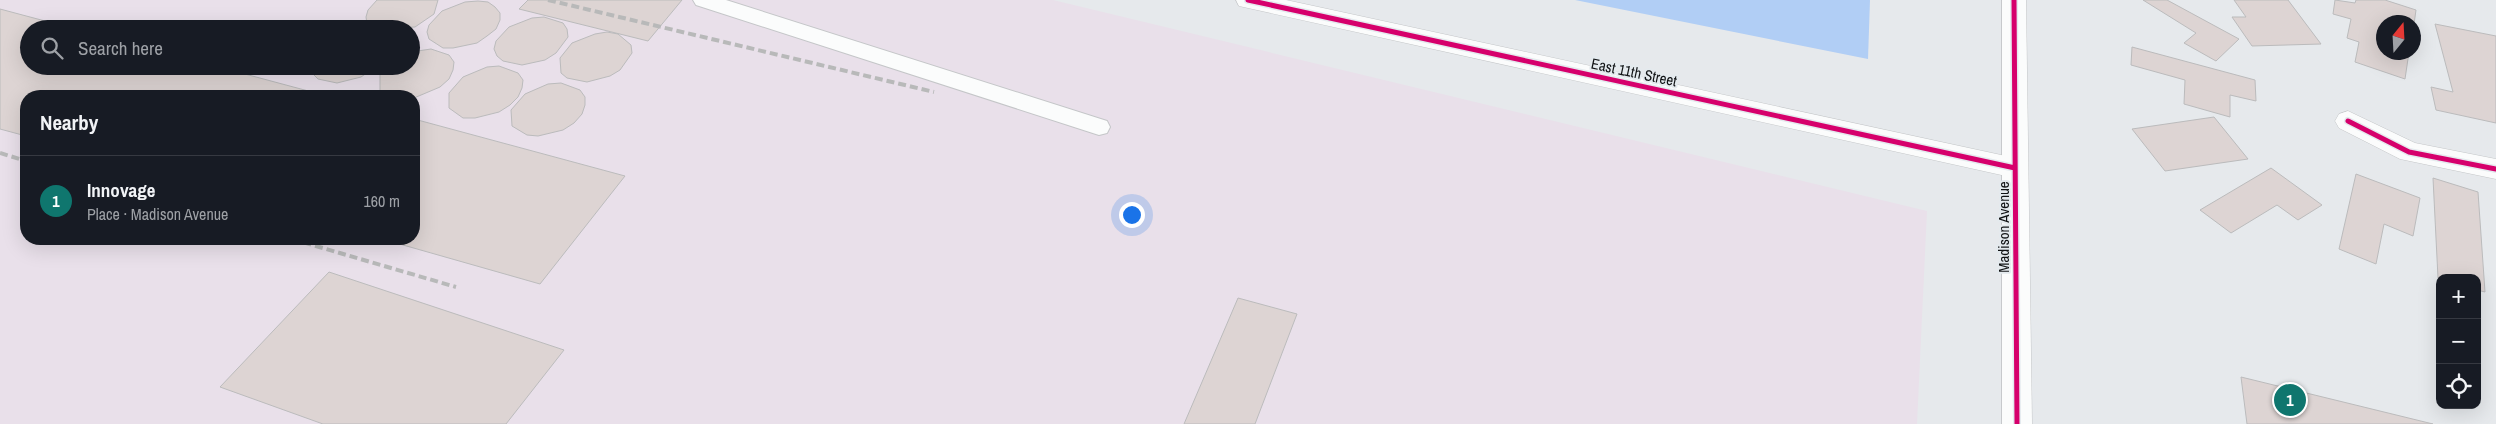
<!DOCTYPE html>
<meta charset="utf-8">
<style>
body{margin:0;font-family:"Archivo Narrow",sans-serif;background:#242831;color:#f1f3f6}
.controls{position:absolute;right:15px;bottom:15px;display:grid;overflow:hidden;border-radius:10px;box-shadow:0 5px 20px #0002}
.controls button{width:45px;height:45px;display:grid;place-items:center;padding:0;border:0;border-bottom:1px solid #363941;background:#171b24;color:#f1f3f6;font:25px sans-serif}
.compass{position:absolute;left:2376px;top:15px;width:45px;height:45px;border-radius:50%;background:#171b24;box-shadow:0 5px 20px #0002;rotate:18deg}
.you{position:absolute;left:1131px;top:214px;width:18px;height:18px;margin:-12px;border:4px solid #fff;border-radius:50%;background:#1a73e8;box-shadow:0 0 0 8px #1a73e833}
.badge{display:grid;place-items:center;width:32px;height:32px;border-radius:50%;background:#0f766e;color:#fff;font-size:16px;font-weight:700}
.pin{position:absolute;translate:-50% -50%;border:2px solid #fff;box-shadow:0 1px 5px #0006}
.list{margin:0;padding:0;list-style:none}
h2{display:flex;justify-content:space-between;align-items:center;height:65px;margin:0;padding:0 20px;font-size:21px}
h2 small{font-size:16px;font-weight:400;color:#9ea1a6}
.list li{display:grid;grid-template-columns:32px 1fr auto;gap:15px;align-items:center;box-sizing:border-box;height:90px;padding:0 20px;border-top:1px solid #363941}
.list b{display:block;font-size:19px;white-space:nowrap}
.list p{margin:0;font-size:16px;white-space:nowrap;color:#9ea1a6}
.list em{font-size:16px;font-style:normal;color:#9ea1a6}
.icon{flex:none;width:28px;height:28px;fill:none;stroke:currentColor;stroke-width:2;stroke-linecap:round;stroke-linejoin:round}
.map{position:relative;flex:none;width:2496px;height:424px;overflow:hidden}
.search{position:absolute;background:#171b24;box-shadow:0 5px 20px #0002;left:20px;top:20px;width:400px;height:55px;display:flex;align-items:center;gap:12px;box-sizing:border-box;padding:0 18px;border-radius:28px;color:#9ea1a6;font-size:19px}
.panel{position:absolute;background:#171b24;box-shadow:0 5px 20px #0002;left:20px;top:90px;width:400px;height:155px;border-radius:20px}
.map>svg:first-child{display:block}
.industrial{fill:#e9e0ea;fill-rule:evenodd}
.water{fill:#b1cef5}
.building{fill:#ddd4d3;stroke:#bbbbbc}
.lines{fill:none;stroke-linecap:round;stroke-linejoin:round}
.lane-casing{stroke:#c4c6c8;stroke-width:2}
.street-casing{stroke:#c4c6c8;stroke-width:1}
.secondary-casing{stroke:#c4c6c8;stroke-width:1}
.lane{fill:#fbfcfc;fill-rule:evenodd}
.street{fill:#fbfcfc;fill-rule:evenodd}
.secondary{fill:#fbfcfc;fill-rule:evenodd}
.rail{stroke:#b8b9b9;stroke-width:4;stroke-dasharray:8 4;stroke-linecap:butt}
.cycleway-casing{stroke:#e4eaee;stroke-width:8}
.cycleway{stroke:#d6006c;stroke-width:5}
.labels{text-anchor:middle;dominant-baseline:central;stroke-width:4;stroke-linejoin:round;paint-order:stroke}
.street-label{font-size:15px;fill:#101214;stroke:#e4eaee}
</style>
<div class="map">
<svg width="2496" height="424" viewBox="0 0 2496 424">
<rect width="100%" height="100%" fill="#e6e9ec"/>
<path class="industrial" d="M0 0H1053L1927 211 1917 424H0ZM29 29H411V66H29ZM26 96H414V239H26Z"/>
<path class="water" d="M1575 0H1870L1868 59Z"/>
<path class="building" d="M377 0H438L434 14 415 27 372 29 367 24 366 17 368 10Z
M528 0H682L648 41 519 9Z
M2143 0H2167L2239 39 2216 61 2184 43 2196 33Z
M2234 0H2288L2321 44 2252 46 2232 17H2246Z
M2335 0 2355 3 2356 0H2385L2416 10 2414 24V22H2384V52H2409L2405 79 2355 62 2359 42 2347 38 2351 19 2333 14Z
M478 1 488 2 495 7 500 13V20L496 29 487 36 477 43 453 48H443L429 39 427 32 429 25 442 11 465 2Z
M0 9 75 29H29V66H215L327 96H26V136L0 129Z
M544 17 563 23 567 29 568 37 556 53 545 60 522 65 503 61 497 56 494 49 496 41 509 27 532 18Z
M2435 24 2496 36V123L2436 110 2431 87 2453 92Z
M607 32 618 34 631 45 632 53 620 70 610 76 587 82 567 78 561 73 560 58 572 43 595 34Z
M2132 47 2255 80 2256 101 2230 95V117L2184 104 2185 80 2131 65Z
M431 49 449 55 454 62 453 70 449 79 440 87 414 98V96H387L380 90V75L386 66H411V52Z
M377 66 361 77 337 83 318 79 312 73 311 67Z
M499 66 518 73 523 80 522 88 518 97 510 105 499 112 475 118H463L449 108V93L463 77 487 67Z
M561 83 580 90 585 97V105L582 114 574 123 563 130 538 136 527 135 512 126 511 110 525 94 548 84Z
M2214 117 2248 159 2165 171 2132 129Z
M414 119 625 176 540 284 382 239H414Z
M2271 168 2322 205 2298 220 2277 205 2231 233 2200 210Z
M2356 174 2420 198 2413 236 2384 224 2376 264 2339 249Z
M2433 178 2478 192 2485 292 2477 290V278H2438Z
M329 272 564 350 506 424H323L220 387Z
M1238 298 1297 314 1255 424H1184Z
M2241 377 2433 424H2247Z"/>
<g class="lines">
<g class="lane-casing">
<path id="lane" d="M693 0H726L1107 121 1110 127 1107 133 1099 135 696 5Z"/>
</g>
<g class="street-casing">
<path id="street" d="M1236 0H1286L2015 158 2024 161 2028 168 2024 175 2015 178 1248 8 1239 6Z
M2348 111 2415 143 2496 159V179L2400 159 2339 128 2335 121 2339 114Z"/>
</g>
<g class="secondary-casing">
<path id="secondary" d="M2002 0H2026L2032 424H2002Z"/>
</g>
<use href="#lane" class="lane"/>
<use href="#street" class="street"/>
<use href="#secondary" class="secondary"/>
<path class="rail" d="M548 0 934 92
M0 153 26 161
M292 239 456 287"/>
<g class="cycleway-casing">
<path id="cycleway" d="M1248 0 2015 168
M2014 0 2017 424
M2348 121 2409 152 2496 169"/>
</g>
<use href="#cycleway" class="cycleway"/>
</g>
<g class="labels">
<g class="street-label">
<text transform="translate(1634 72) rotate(12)">East 11th Street</text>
<text transform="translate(2003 227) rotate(-90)">Madison Avenue</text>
</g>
</g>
</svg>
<div class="controls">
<button>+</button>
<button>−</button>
<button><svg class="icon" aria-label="locate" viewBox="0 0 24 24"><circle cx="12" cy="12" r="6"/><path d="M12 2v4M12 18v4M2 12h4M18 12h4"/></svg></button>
</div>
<svg class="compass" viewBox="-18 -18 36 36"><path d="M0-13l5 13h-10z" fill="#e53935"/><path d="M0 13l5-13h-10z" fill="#9ea1a6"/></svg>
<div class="you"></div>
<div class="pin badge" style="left:2290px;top:400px">1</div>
<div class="search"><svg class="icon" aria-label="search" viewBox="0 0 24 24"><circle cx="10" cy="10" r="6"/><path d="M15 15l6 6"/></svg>Search here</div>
<section class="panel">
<h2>Nearby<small></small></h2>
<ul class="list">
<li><span class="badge">1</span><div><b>Innovage</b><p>Place · Madison Avenue</p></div><em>160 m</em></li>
</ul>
</section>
</div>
